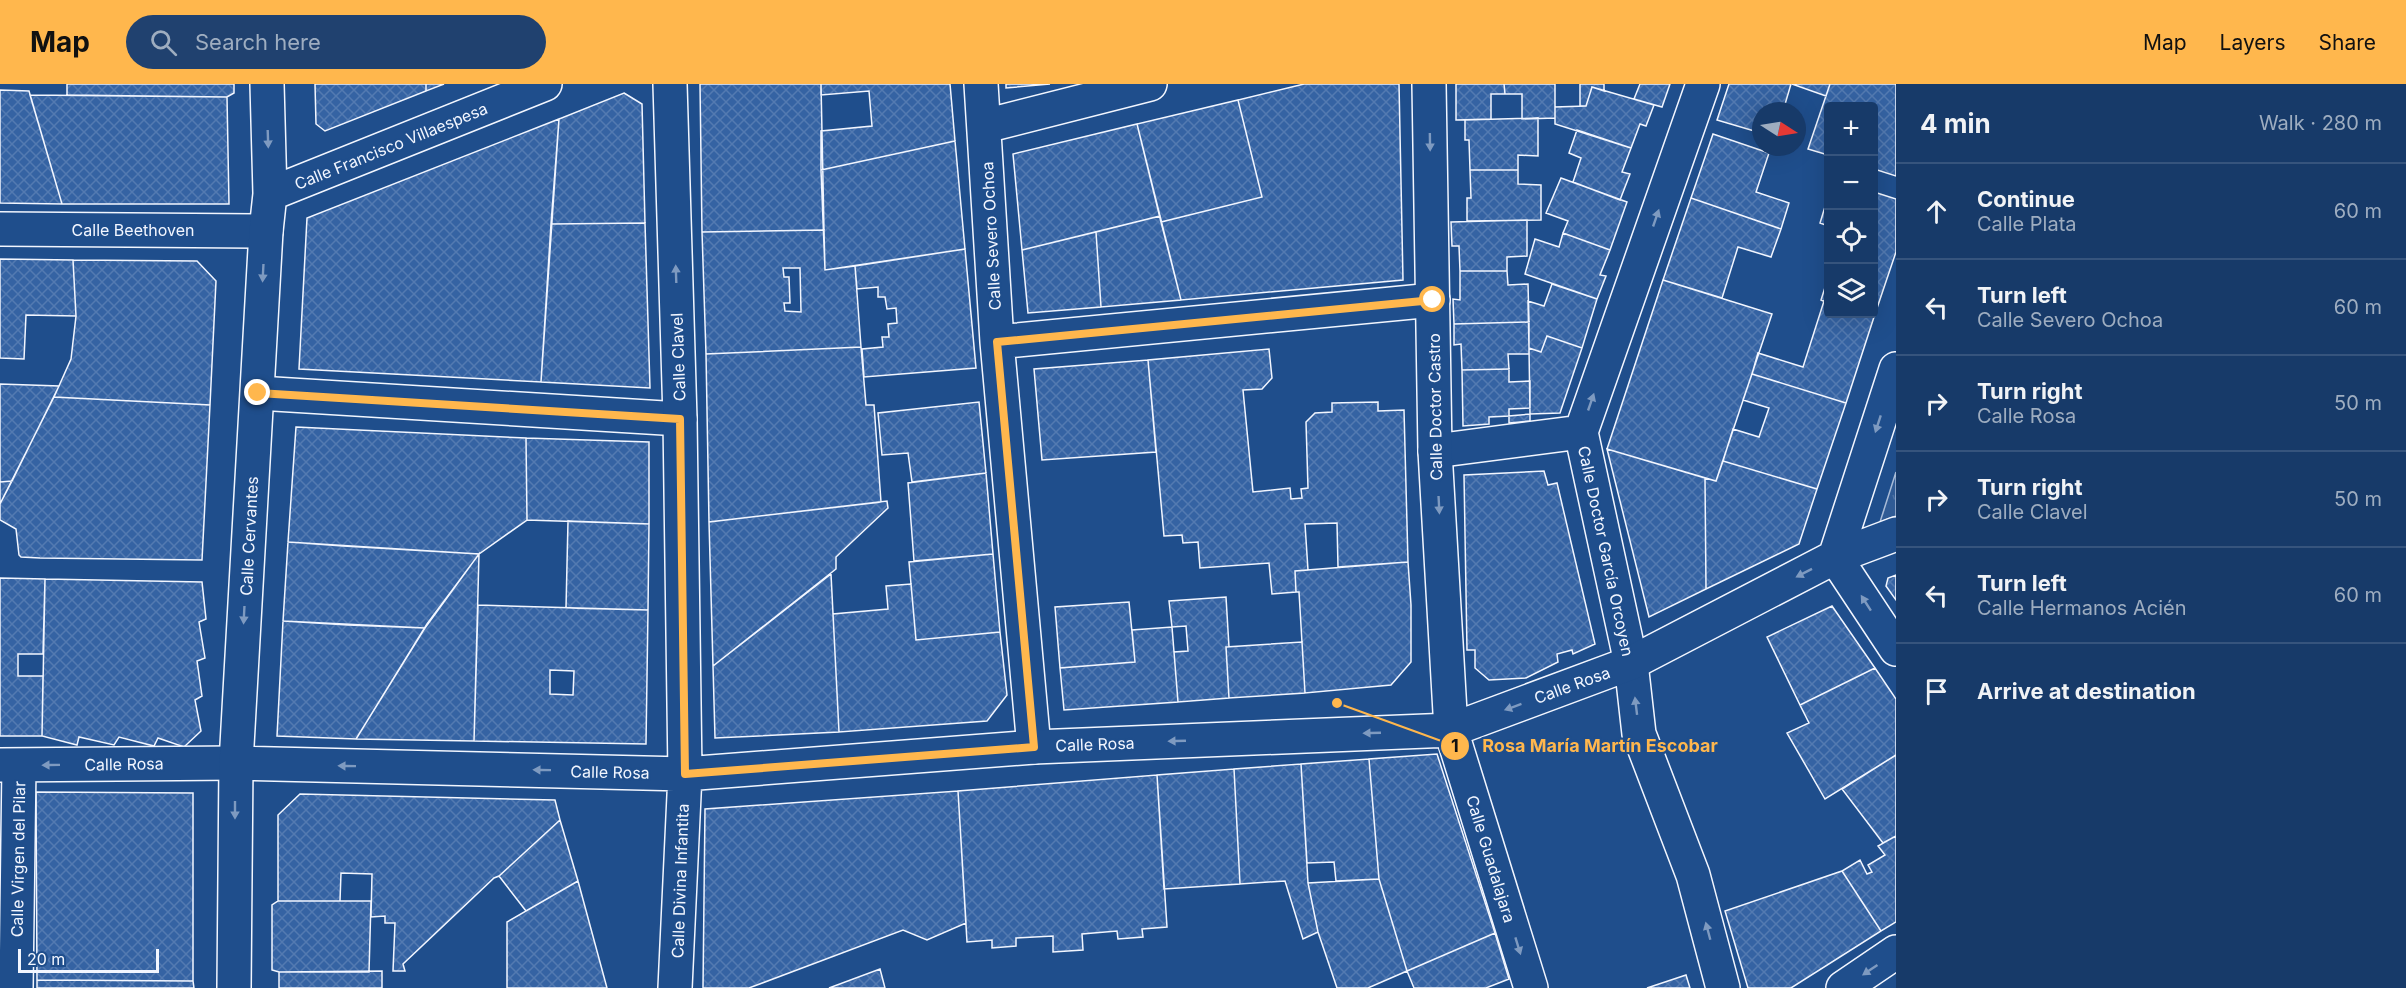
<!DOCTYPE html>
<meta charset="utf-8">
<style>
body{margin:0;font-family:Inter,sans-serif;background:#20416f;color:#f1f3f6}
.controls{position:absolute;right:18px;top:18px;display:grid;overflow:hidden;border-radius:6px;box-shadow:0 6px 24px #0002}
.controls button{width:54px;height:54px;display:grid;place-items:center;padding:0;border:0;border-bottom:2px solid #36547d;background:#173a69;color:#f1f3f6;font:30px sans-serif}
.compass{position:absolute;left:1752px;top:18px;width:54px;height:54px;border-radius:50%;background:#173a69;box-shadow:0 6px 24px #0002;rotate:102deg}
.scale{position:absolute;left:18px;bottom:15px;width:141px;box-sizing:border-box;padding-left:6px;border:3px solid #f2f6ff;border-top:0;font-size:16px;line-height:21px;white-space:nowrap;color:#f2f6ff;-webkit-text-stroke:4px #1f4e8c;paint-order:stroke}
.stop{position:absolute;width:18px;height:18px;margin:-14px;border:4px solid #ffb74d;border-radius:50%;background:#fff}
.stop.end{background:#ffb74d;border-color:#fff;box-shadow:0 2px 6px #0008}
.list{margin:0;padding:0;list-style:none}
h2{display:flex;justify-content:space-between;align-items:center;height:78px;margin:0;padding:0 24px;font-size:26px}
h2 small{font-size:20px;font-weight:400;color:#9eadc0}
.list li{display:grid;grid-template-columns:39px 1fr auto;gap:18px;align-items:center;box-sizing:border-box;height:96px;padding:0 24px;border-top:2px solid #36547d}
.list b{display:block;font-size:22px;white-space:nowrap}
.list p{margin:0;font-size:20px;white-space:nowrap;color:#9eadc0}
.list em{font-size:20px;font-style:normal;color:#9eadc0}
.icon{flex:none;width:33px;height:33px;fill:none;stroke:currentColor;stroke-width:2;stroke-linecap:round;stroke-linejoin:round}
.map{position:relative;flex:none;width:1896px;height:904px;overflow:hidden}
header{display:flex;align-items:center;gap:36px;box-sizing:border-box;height:84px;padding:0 30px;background:#ffb74d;color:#111}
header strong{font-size:28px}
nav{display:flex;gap:33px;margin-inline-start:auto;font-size:21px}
.search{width:420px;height:54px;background:#20416f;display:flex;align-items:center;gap:15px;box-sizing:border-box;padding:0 21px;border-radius:33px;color:#9eadc0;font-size:22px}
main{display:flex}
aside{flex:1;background:#173a69}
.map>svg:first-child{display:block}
.grass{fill:url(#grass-tufts);stroke:#a8bbd7;stroke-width:1.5}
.building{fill:url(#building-cross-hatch);stroke:#f2f6ff;stroke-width:1.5;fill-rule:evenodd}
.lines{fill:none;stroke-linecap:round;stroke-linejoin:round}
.minor-casing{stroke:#f2f6ff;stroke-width:36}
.tertiary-casing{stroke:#f2f6ff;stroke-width:36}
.minor{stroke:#1f4e8c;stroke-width:33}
.tertiary{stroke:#1f4e8c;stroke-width:33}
.oneway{fill:#7e9ac0}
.route{stroke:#ffb74d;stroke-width:8}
.labels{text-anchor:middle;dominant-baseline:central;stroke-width:4.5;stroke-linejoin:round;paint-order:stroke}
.street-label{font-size:16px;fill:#f2f6ff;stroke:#1f4e8c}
.leader{fill:none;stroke:#ffb74d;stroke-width:2}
.callout-dot{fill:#ffb74d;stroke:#1f4e8c;stroke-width:2}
.mark-label{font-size:18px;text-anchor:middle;font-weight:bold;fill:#111}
.callout-label{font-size:18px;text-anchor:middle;font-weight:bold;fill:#ffb74d;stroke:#1f4e8c;stroke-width:4.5;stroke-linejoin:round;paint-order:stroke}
</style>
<header>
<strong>Map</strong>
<div class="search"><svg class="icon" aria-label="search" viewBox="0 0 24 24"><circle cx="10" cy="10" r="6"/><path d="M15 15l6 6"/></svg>Search here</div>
<nav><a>Map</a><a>Layers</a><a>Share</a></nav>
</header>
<main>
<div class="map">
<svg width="1896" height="904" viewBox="0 0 1896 904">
<defs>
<pattern id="grass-tufts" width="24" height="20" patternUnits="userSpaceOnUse" patternTransform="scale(1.5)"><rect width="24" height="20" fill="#305b95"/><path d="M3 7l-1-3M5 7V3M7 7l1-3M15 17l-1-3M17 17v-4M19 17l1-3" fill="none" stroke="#4e73a5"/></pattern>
<pattern id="building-cross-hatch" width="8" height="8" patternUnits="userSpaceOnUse" patternTransform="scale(1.5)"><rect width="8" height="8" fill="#3563a3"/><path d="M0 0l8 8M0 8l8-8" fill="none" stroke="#537ab1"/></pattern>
</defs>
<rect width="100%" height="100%" fill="#1f4e8c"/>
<path class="grass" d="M1896 388V432L1880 438Z"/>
<path class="building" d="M67 0H234V9L227 13 67 11Z
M315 0H426V7L325 47 316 40Z
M426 0H444L426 7Z
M700 0H821L824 146 702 148Z
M821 0H950L955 57 821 86V47L872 42 869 7 821 11Z
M1006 0H1050L1006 4Z
M1304 0H1399L1403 196 1181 216 1161 138 1262 113 1238 16Z
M1456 0H1504L1505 10H1491V35L1456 36Z
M1504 0H1555V34L1522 35V10H1505Z
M1580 0H1604V7L1592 3 1586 22H1580Z
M1640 0H1670L1662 23 1634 15Z
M1729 0H1791L1783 27H1761V49L1717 36Z
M1792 0H1830L1826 12Z
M1830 0H1896V92L1874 85V22H1828V71L1808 65Z
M1592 3 1654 21 1646 42 1640 40 1631 64 1555 40V23L1586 22Z
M0 6 29 7 62 120 0 119Z
M624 9 642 20 645 139 551 140 559 35Z
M30 11 227 13 229 120H62Z
M1238 16 1262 113 1161 138 1137 40Z
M1538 34V72L1518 71V86H1470L1469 56H1465V36Z
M559 35 541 298 299 285 307 134Z
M1137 40 1160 132 1022 166 1013 70Z
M1577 46 1631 64 1622 88 1630 90 1620 116 1573 98 1581 74 1569 69Z
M1713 50 1769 69 1756 108 1789 119 1781 145 1691 114Z
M955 57 965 165 825 186 821 86Z
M1470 86H1518V100L1541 101V136L1467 137V114H1471Z
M1561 94 1627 118 1610 166 1563 149 1568 137 1546 129Z
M1874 108 1896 115V168L1874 233 1862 230H1874Z
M1828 113V142L1820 139Z
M1691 114 1781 145 1771 173 1738 163 1722 214 1663 196Z
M1160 132 1181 216 1101 223 1096 148Z
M1527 136V172L1507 173V187H1460L1459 162H1452L1451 138Z
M645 139 650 304 541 298 551 140Z
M824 146 825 186 855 182 861 263 706 270 702 148ZM783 184H800L801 228 785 227 784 219H790L789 193H784Z
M1096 148 1101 223 1028 229 1022 166Z
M1563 149 1610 166 1600 191 1606 192 1597 215 1525 190 1535 155 1559 163Z
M965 165 976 284 864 293 862 265 883 263 882 253H889L888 240 897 239 896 224 887 225 885 213H878V203L857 205 855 182Z
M0 175 73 176 76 232 26 231 24 275 0 274Z
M73 176 197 177 216 197 210 321 54 313 71 275 76 232Z
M1460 187H1507L1508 201 1528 200 1529 238 1454 240 1453 215 1460 216Z
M1828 194V219L1821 216Z
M1663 196 1772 230 1716 397 1607 365Z
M1552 200 1597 215 1582 264 1547 252 1541 268 1529 264 1528 217 1544 222Z
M1824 217 1828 219V230H1862L1874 233 1846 319 1752 290 1758 269 1803 283Z
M1529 238V270H1508L1509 285 1462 286 1461 260 1454 261V240Z
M1547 252 1582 264 1560 329 1530 330 1529 264 1541 268Z
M861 263 866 321H874L881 418 709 438 706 270Z
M1269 265 1272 294 1262 305 1243 306 1253 408 1290 404 1291 415 1302 414 1301 405 1308 404 1306 338 1315 329 1332 328V319L1378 318V327L1404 326 1408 478 1338 483 1337 439 1305 440 1308 486 1295 487 1296 508 1272 510 1269 479 1200 484 1198 458 1183 459 1182 451 1164 452 1148 276Z
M1148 276 1156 368 1042 376 1034 285Z
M1509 285V298L1530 297V324L1509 325V332L1489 333V340L1463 342 1462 286Z
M1752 290 1846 319 1817 405 1723 377 1733 345 1759 353 1769 324 1743 316Z
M0 300 59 302 12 397 0 398Z
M54 313 210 321 202 476 40 474 21 473 19 471 16 445 0 436V420Z
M979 318 986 389 912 398 908 369 882 371 878 329Z
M1530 330V337L1509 339V332Z
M296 343 526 354 527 436 479 470 288 458Z
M526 354 649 358V440L527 436Z
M1607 365 1705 394 1706 505 1649 533Z
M1723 377 1817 405 1799 460 1706 505 1705 394 1716 397Z
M1544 387 1548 401 1557 399 1595 560 1573 570 1572 566 1557 570 1558 578 1526 594 1489 596 1475 584V566H1467L1464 391Z
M986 389 993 470 914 477 908 399Z
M12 397 0 420V398Z
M887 417 888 424 836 473V485L713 582 709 438Z
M568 437 649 440 648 526 566 524Z
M288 458 343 462 479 470 425 544 283 537Z
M479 470 474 657 356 655 427 540Z
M993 470 1000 548 916 556 909 478Z
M1408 478 1411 521V578L1391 601 1305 609 1299 508H1296L1295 487Z
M831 490 839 648 715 654 713 582Z
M1896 491V516L1886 502 1888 494Z
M0 494 45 495 43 570H18V592H43L42 652H0Z
M45 495 202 498 206 535 199 538 205 574 197 577 202 612 195 616 201 647 184 663 158 654 154 662 119 653 114 661 79 653 77 661 42 652Z
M911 500 916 556 1000 548 1007 611 987 637 839 648 833 530 888 525 886 502Z
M1226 513 1229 563H1226L1229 614 1178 618 1174 568 1188 567 1186 542 1172 543 1169 517Z
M1129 518 1135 578 1060 584 1055 523Z
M478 521 648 526 646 660 474 657ZM550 586 574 587 573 611 550 610Z
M1832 522 1875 584 1800 621 1767 553Z
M283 537 348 541 425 544 356 655 277 652Z
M1172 543 1178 618 1064 626 1060 584 1135 578 1132 546Z
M1302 558 1305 609 1229 614 1226 563Z
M1875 584 1896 615V671L1825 715 1787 649 1809 639 1800 621Z
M1437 670 1495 849 1407 887 1379 795 1369 675Z
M1896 671V752L1883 759 1842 705Z
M1369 675 1379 795 1336 797 1334 778 1307 779 1301 680Z
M1301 680 1308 799 1318 848 1303 855 1285 797 1240 800 1234 685Z
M1234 685 1240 800 1164 805 1157 691Z
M1157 691 1167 843 1142 845 1143 853 1118 855 1117 847 1082 850 1083 866 1053 868V852L1016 854V862L992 864V856L967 858 958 707Z
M958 707 966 839 927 856 903 846 749 904H703L705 725Z
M36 708 193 709V897L37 896Z
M300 710 555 716 560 736 499 792 494 794 403 880 405 887H393L395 839H385V832L371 833 372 790 341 789 340 817H278V731Z
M560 736 578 797 526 827 499 792Z
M1896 752V838L1881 847 1842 787 1860 776 1867 790 1872 788 1868 781 1885 771 1878 762Z
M1842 787 1881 847 1791 904H1748L1725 827Z
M1379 795 1407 887 1368 904H1337L1318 848 1308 799Z
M578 797 607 904H507V838Z
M278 817H371L369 888H279L272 886V821Z
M1495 849 1509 895 1486 904H1414L1407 887Z
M880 885 885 904H829Z
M382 887V904H279V888Z
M1686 891 1690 904H1647Z
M37 896 193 897 194 904H37Z"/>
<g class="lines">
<g class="minor-casing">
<path id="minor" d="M981 0 997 258 1034 663
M1703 0 1581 348 1631 579 1639 650 1693 791 1723 904
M985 42 1150 0
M0 145 266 147
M997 258 1433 216
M258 309 680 335
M1435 367 1581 348
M0 681 236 679
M16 904 19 681"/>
</g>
<g class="tertiary-casing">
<path id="tertiary" d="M670 0 680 335 685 690 675 904
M1429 0 1435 367 1451 646 1531 904
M270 110 545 0
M1896 285 1835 473 1896 565
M236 679 685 690 1034 663 1451 646 1631 579 1835 473 1896 450
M234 904 236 679 266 147 270 110 267 0
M1843 904 1896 868"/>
</g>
<use href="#minor" class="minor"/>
<use href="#tertiary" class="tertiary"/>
</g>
<defs><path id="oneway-solid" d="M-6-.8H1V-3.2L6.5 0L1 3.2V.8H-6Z" transform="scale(1.5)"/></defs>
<g class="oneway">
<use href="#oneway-solid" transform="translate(268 55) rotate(88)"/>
<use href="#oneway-solid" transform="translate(1430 58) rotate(89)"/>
<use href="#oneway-solid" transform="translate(1656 134) rotate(-71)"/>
<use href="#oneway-solid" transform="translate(263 189) rotate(93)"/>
<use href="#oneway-solid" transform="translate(676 190) rotate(-92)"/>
<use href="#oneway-solid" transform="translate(1591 318) rotate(-71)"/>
<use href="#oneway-solid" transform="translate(1878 340) rotate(108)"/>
<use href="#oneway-solid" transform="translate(1439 421) rotate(87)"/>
<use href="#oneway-solid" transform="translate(1804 489) rotate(153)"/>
<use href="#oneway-solid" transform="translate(1866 519) rotate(-123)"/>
<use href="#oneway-solid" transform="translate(244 531) rotate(93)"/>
<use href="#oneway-solid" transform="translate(1636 622) rotate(-97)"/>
<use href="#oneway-solid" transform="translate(1513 623) rotate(160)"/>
<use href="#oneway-solid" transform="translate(1372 649) rotate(178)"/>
<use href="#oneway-solid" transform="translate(1177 657) rotate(178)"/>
<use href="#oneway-solid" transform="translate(51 681) rotate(179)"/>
<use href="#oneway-solid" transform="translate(347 682) rotate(-179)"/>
<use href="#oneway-solid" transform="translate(542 686) rotate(-179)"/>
<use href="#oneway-solid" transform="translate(235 726) rotate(90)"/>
<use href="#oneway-solid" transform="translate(1708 847) rotate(-105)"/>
<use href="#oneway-solid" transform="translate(1518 862) rotate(73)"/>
<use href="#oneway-solid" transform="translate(1870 886) rotate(146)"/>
</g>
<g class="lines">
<path class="route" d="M258 309 680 335 685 690 1034 663 997 258 1433 216"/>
</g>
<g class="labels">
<g class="street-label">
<text transform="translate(391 62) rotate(-22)">Calle Francisco Villaespesa</text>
<text x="133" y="146">Calle Beethoven</text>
<text transform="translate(991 152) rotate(-93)">Calle Severo Ochoa</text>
<text transform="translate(678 273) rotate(-92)">Calle Clavel</text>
<text transform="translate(1435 323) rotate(-91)">Calle Doctor Castro</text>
<text transform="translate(249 452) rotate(-87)">Calle Cervantes</text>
<text transform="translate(1606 467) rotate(78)">Calle Doctor García Orcoyen</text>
<text transform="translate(1572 601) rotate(-20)">Calle Rosa</text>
<text transform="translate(1095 660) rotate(-2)">Calle Rosa</text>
<text transform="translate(124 680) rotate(-1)">Calle Rosa</text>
<text transform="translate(610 688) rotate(1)">Calle Rosa</text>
<text transform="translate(18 775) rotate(-89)">Calle Virgen del Pilar</text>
<text transform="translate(1491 775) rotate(73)">Calle Guadalajara</text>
<text transform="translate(680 797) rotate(-88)">Calle Divina Infantita</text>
</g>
</g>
<path class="leader" d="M1337 619L1455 662"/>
<g class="callout-dot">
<circle cx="1337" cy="619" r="6"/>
<circle cx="1455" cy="662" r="15"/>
</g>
<g class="mark-label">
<text x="1455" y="668">1</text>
</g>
<g class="callout-label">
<text x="1600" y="668">Rosa María Martín Escobar</text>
</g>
</svg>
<div class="controls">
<button>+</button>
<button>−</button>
<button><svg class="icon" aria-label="locate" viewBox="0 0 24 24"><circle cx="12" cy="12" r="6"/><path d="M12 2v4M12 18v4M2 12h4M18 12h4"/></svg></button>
<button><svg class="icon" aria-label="layers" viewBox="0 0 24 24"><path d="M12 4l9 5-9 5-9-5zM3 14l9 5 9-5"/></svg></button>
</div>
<svg class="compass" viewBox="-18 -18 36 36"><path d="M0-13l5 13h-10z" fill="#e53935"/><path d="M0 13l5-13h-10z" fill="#9eadc0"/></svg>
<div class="scale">20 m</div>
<div class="stop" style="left:1433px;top:216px"></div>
<div class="stop end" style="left:258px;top:309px"></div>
</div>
<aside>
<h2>4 min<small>Walk · 280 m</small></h2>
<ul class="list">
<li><svg class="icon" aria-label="ahead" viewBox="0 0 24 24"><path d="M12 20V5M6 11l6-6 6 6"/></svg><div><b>Continue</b><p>Calle Plata</p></div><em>60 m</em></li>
<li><svg class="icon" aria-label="left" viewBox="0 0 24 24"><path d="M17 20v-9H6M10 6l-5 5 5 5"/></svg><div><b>Turn left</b><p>Calle Severo Ochoa</p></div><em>60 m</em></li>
<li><svg class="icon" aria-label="right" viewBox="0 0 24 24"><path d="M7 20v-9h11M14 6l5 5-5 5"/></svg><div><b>Turn right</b><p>Calle Rosa</p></div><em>50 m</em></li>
<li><svg class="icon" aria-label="right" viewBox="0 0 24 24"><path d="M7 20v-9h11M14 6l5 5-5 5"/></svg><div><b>Turn right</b><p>Calle Clavel</p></div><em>50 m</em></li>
<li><svg class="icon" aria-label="left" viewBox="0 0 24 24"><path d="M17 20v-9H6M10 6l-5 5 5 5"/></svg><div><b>Turn left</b><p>Calle Hermanos Acién</p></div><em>60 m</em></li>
<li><svg class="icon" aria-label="arrive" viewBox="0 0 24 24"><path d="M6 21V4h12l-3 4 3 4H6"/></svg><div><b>Arrive at destination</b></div></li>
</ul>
</aside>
</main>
